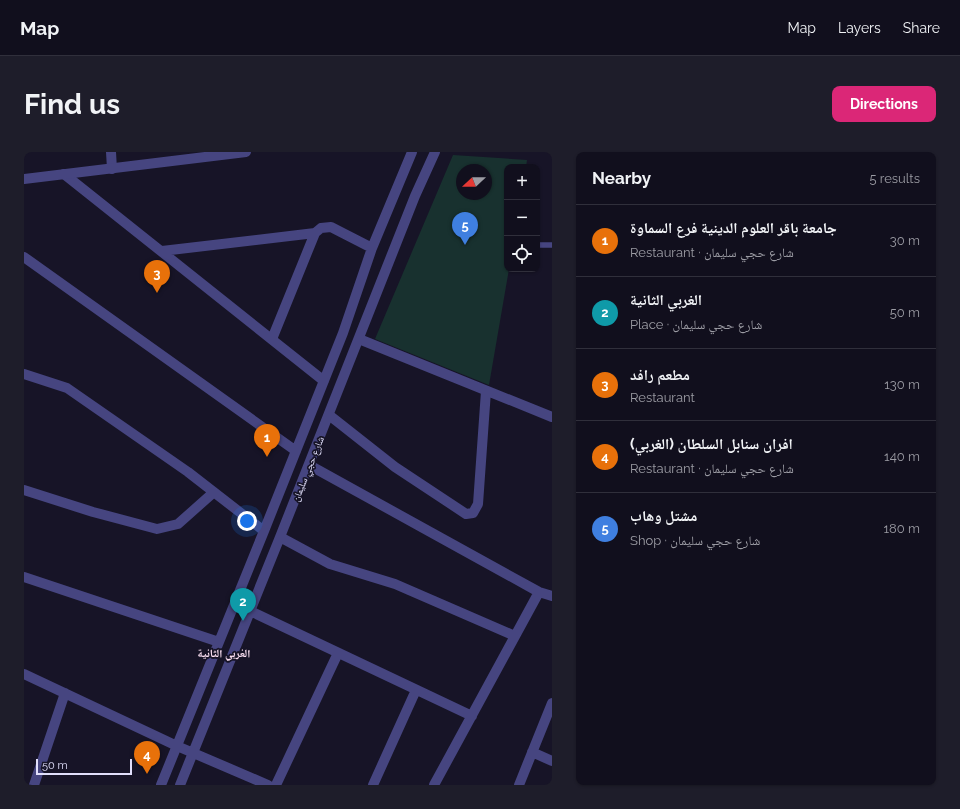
<!DOCTYPE html>
<meta charset="utf-8">
<style>
body{margin:0;font-family:Raleway,"Noto Naskh Arabic",sans-serif;background:#1e1d2a;color:#f1f3f6}
.controls{position:absolute;right:12px;top:12px;display:grid;overflow:hidden;border-radius:8px;box-shadow:0 1px 3px #0004}
.controls button{width:36px;height:36px;display:grid;place-items:center;padding:0;border:0;border-bottom:1px solid #302f3b;background:#110f1d;color:#f1f3f6;font:20px sans-serif}
.compass{position:absolute;left:432px;top:12px;width:36px;height:36px;border-radius:50%;background:#110f1d;box-shadow:0 1px 3px #0004;rotate:248deg}
.scale{position:absolute;left:12px;bottom:10px;width:96px;box-sizing:border-box;padding-left:4px;border:2px solid #e1dffb;border-top:0;font-size:11px;line-height:14px;white-space:nowrap;color:#e1dffb;-webkit-text-stroke:3px #171427;paint-order:stroke}
.you{position:absolute;left:223px;top:369px;width:14px;height:14px;margin:-10px;border:3px solid #fff;border-radius:50%;background:#1a73e8;box-shadow:0 0 0 6px #1a73e833}
.badge{display:grid;place-items:center;width:26px;height:26px;border-radius:50%;background:#db2777;color:#fff;font-size:13px;font-weight:700}
.pin{position:absolute;translate:-50% -33px;filter:drop-shadow(0 1px 2px #0008)}
.pin::after{content:'';position:absolute;top:21px;width:14px;height:12px;background:inherit;clip-path:polygon(0 0,100% 0,50% 100%)}
.list{margin:0;padding:0;list-style:none}
h2{display:flex;justify-content:space-between;align-items:center;height:52px;margin:0;padding:0 16px;font-size:17px}
h2 small{font-size:13px;font-weight:400;color:#9c9ca4}
.list li{display:grid;grid-template-columns:26px 1fr auto;gap:12px;align-items:center;box-sizing:border-box;height:72px;padding:0 16px;border-top:1px solid #302f3b}
.list b{display:block;font-size:15px;white-space:nowrap}
.list p{margin:0;font-size:13px;white-space:nowrap;color:#9c9ca4}
.list em{font-size:13px;font-style:normal;color:#9c9ca4}
.icon{flex:none;width:22px;height:22px;fill:none;stroke:currentColor;stroke-width:2;stroke-linecap:round;stroke-linejoin:round}
.map{position:relative;flex:none;width:528px;height:633px;overflow:hidden;border-radius:8px}
header{display:flex;align-items:center;gap:24px;box-sizing:border-box;height:56px;padding:0 20px;background:#110f1d;border-bottom:1px solid #302f3b}
header strong{font-size:19px}
nav{display:flex;gap:22px;margin-inline-start:auto;font-size:14px}
.intro{display:flex;align-items:center;justify-content:space-between;box-sizing:border-box;height:96px;padding:0 24px}
h1{margin:0;font-size:28px}
.button{padding:10px 18px;border-radius:8px;background:#db2777;color:#fff;font-size:14px;font-weight:700}
main{display:flex;gap:24px;padding:0 24px}
aside{flex:1;background:#110f1d;border-radius:8px;box-shadow:0 1px 3px #0004}
.map>svg:first-child{display:block}
.green{fill:#18312f;fill-rule:evenodd}
.lines{fill:none;stroke-linecap:round;stroke-linejoin:round}
.service{stroke:#464580;stroke-width:5.5}
.minor{stroke:#464580;stroke-width:10}
.tertiary{stroke:#464580;stroke-width:10}
.labels{text-anchor:middle;dominant-baseline:central;stroke-width:3.5;stroke-linejoin:round;paint-order:stroke}
.street-label{font-size:10px;fill:#e1dffb;stroke:#171427}
.neighbourhood-label{font-size:11px;font-weight:bold;fill:#fbe0f2;stroke:#171427}
</style>
<header>
<strong>Map</strong>
<nav><a>Map</a><a>Layers</a><a>Share</a></nav>
</header>
<div class="intro"><h1>Find us</h1><a class="button">Directions</a></div>
<main>
<div class="map">
<svg width="528" height="633" viewBox="0 0 528 633">
<rect width="100%" height="100%" fill="#171427"/>
<path class="green" d="M429 3 503 8 502 15H483V117H485L465 233 351 187ZM438 18H462V42H438Z"/>
<g class="lines">
<path class="service" d="M513 93H528"/>
<path class="minor" d="M87 0 88 17
M40 22 300 229
M138 99 291 81
M0 105 272 299
M248 187 291 81 297 76 307 75 348 96
M335 187 528 265
M0 222 43 236 164 320 240 379
M305 263 371 315 442 362 449 361 454 352 462 239
M285 313 515 440 528 444
M0 338 69 360 133 377 154 372 190 340
M256 385 306 412 371 432 491 484
M0 425 195 490
M226 459 448 564
M0 522 153 594 244 633
M508 600 528 609
M10 633 41 541
M137 633 240 379 319 181 348 96 388 0
M156 633 256 385 391 44 411 0
M252 633 314 501
M349 633 392 538
M410 633 515 440
M495 633 528 551"/>
<path class="tertiary" d="M0 27 222 0"/>
</g>
<g class="labels">
<g class="street-label">
<text transform="translate(284 317) rotate(-68)">شارع حجي سليمان</text>
</g>
<g class="neighbourhood-label">
<text x="200" y="501">الغربي الثانية</text>
</g>
</g>
</svg>
<div class="controls">
<button>+</button>
<button>−</button>
<button><svg class="icon" aria-label="locate" viewBox="0 0 24 24"><circle cx="12" cy="12" r="6"/><path d="M12 2v4M12 18v4M2 12h4M18 12h4"/></svg></button>
</div>
<svg class="compass" viewBox="-18 -18 36 36"><path d="M0-13l5 13h-10z" fill="#e53935"/><path d="M0 13l5-13h-10z" fill="#9c9ca4"/></svg>
<div class="scale">50 m</div>
<div class="you"></div>
<div class="pin badge" style="left:243px;top:305px;background:#e8710a">1</div>
<div class="pin badge" style="left:219px;top:469px;background:#0f9aa8">2</div>
<div class="pin badge" style="left:133px;top:141px;background:#e8710a">3</div>
<div class="pin badge" style="left:123px;top:622px;background:#e8710a">4</div>
<div class="pin badge" style="left:441px;top:93px;background:#3f7fe0">5</div>
</div>
<aside>
<h2>Nearby<small>5 results</small></h2>
<ul class="list">
<li><span class="badge" style="background:#e8710a">1</span><div><b>جامعة باقر العلوم الدينية فرع السماوة</b><p>Restaurant · شارع حجي سليمان</p></div><em>30 m</em></li>
<li><span class="badge" style="background:#0f9aa8">2</span><div><b>الغربي الثانية</b><p>Place · شارع حجي سليمان</p></div><em>50 m</em></li>
<li><span class="badge" style="background:#e8710a">3</span><div><b>مطعم رافد</b><p>Restaurant</p></div><em>130 m</em></li>
<li><span class="badge" style="background:#e8710a">4</span><div><b>افران سنابل السلطان (الغربي)</b><p>Restaurant · شارع حجي سليمان</p></div><em>140 m</em></li>
<li><span class="badge" style="background:#3f7fe0">5</span><div><b>مشتل وهاب</b><p>Shop · شارع حجي سليمان</p></div><em>180 m</em></li>
</ul>
</aside>
</main>
